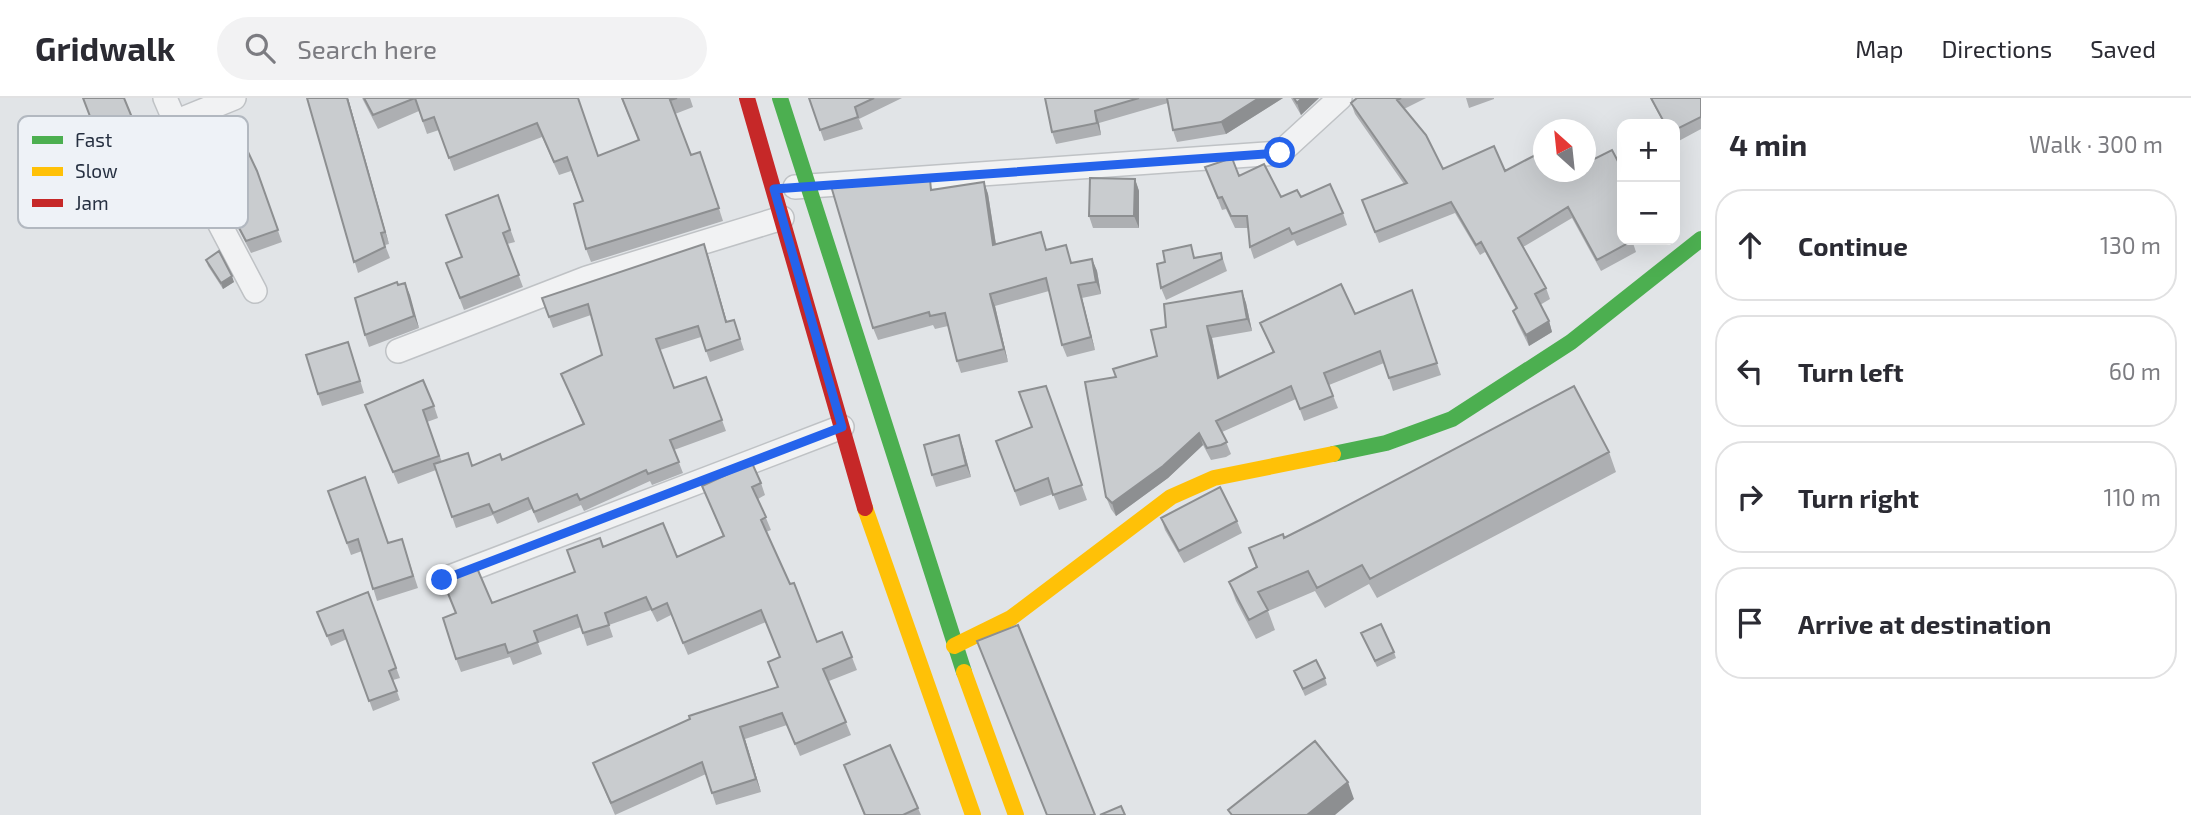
<!DOCTYPE html>
<meta charset="utf-8">
<style>
body{margin:0;font-family:"Exo 2",sans-serif;background:#f2f2f3;color:#2b2b33}
.controls{position:absolute;right:21px;top:21px;display:grid;overflow:hidden;border-radius:14px;box-shadow:0 7px 28px #0002}
.controls button{width:63px;height:63px;display:grid;place-items:center;padding:0;border:0;border-bottom:2px solid #e1e1e2;background:#fff;color:#2b2b33;font:35px sans-serif}
.compass{position:absolute;left:1533px;top:21px;width:63px;height:63px;border-radius:50%;background:#fff;box-shadow:0 7px 28px #0002;rotate:333deg}
.stop{position:absolute;width:21px;height:21px;margin:-16px;border:5px solid #2563eb;border-radius:50%;background:#fff}
.stop.end{background:#2563eb;border-color:#fff;box-shadow:0 2px 7px #0008}
.list{margin:0;padding:0;list-style:none}
h2{display:flex;justify-content:space-between;align-items:center;height:91px;margin:0;padding:0 28px;font-size:30px}
h2 small{font-size:23px;font-weight:400;color:#7c7c81}
.list li{display:grid;grid-template-columns:46px 1fr auto;gap:21px;align-items:center;box-sizing:border-box;height:112px;margin:0 14px 14px;padding:0 14px;border:2px solid #e1e1e2;border-radius:28px}
.list b{display:block;font-size:26px;white-space:nowrap}
.list em{font-size:23px;font-style:normal;color:#7c7c81}
.icon{flex:none;width:38px;height:38px;fill:none;stroke:currentColor;stroke-width:2;stroke-linecap:round;stroke-linejoin:round}
.map{position:relative;flex:none;width:1701px;height:717px;overflow:hidden}
header{display:flex;align-items:center;gap:42px;box-sizing:border-box;height:98px;padding:0 35px;background:#fff;border-bottom:2px solid #e1e1e2}
header strong{font-size:33px}
nav{display:flex;gap:38px;margin-inline-start:auto;font-size:24px}
.search{width:490px;height:63px;background:#f2f2f3;display:flex;align-items:center;gap:18px;box-sizing:border-box;padding:0 24px;border-radius:38px;color:#7c7c81;font-size:26px}
main{display:flex}
aside{flex:1;background:#fff}
.map>svg:first-child{display:block}
.lines{fill:none;stroke-linecap:round;stroke-linejoin:round}
.street-casing{stroke:#bfc2c5;stroke-width:26}
.street{stroke:#f1f2f3;stroke-width:23}
.fast{stroke:#4caf50;stroke-width:16}
.slow{stroke:#ffc107;stroke-width:16}
.jam{stroke:#c62828;stroke-width:16}
.wall{fill:#adafb2}
.shaded-wall{fill:#8d8f91}
.building{fill:#c9cccf;stroke:#8d8f91;stroke-width:2}
.route{stroke:#2563eb;stroke-width:9}
.key{fill:#eef2f7;stroke:#b2b8c0;stroke-width:2}
.key-label{font-size:19px;fill:#263041}
</style>
<header>
<strong>Gridwalk</strong>
<div class="search"><svg class="icon" aria-label="search" viewBox="0 0 24 24"><circle cx="10" cy="10" r="6"/><path d="M15 15l6 6"/></svg>Search here</div>
<nav><a>Map</a><a>Directions</a><a>Saved</a></nav>
</header>
<main>
<div class="map">
<svg width="1701" height="717" viewBox="0 0 1701 717">
<rect width="100%" height="100%" fill="#e1e4e7"/>
<g class="lines">
<g class="street-casing">
<path id="street" d="M165 0 216 119 255 193
M175 24 234 0
M795 89 1280 55 1340 0
M398 253 587 180 782 120
M442 482 842 329"/>
</g>
<use href="#street" class="street"/>
<path class="fast" d="M780 0 964 574
M1333 356 1386 345 1452 321 1571 244 1701 141"/>
<path class="slow" d="M865 410 973 717
M954 548 1011 520 1171 399 1214 380 1333 356
M964 574 1016 717"/>
<path class="jam" d="M747 0 865 410"/>
</g>
<path class="wall" d="M124 0 149 62 107 79 90 37 96 34Z
M307 0H348L389 146 385 147 390 160 358 175Z
M362 0H578L598 58 639 43 621 0H690L693 9 675 16 691 57 705 67 723 123 591 164 586 151 583 103 571 73 559 77 542 39 454 73 439 32 427 36 419 13 378 31Z
M809 0H902L859 21 863 31 824 43Z
M1045 0H1283L1226 36 1177 44 1173 32 1168 5 1099 25 1101 37 1056 46 1052 34Z
M1291 0H1319L1301 17Z
M1357 0H1426L1404 11 1443 71 1505 73 1558 80 1622 68V142H1632L1636 154 1601 173 1572 120 1523 149 1546 190 1550 201 1540 207 1549 223 1552 234 1529 248 1517 224 1513 213 1516 211 1485 154 1480 157 1455 115 1379 145 1362 102 1404 86 1355 16 1351 5Z
M1466 0H1494V1L1469 10Z
M1650 0H1701V31L1675 45V26H1664Z
M198 38 257 73 282 144 251 155 229 113 224 101 226 99 203 50Z
M1205 69 1239 78 1281 99H1301L1343 115 1347 127 1297 148 1294 142 1254 161 1250 149 1248 130H1235L1226 111 1222 112Z
M1135 81 1139 93V130H1093L1089 118Z
M984 84 988 96 996 146 1047 151 1072 165 1092 161 1097 173 1101 196 1082 200 1095 252 1067 259 1062 247 1049 193 995 208 1008 264 961 275 957 263 948 228 935 231 933 227 878 242 873 230 934 92Z
M498 97 515 144 507 146 523 189 464 212 446 165 462 159Z
M704 146 727 224 734 222 744 252 710 264 701 239 660 252 674 290 706 279 726 333 674 352 683 375 652 387 650 383 584 413 581 407 538 425 532 411 497 426 493 417 456 430 436 372 398 386 365 307 434 308 438 320 427 324 442 364 472 368 502 362 583 327 561 276 602 257 591 217 553 230 542 200Z
M1221 155 1227 173 1166 202 1161 190 1196 159Z
M206 162 234 184 223 191 208 168Z
M405 185 419 230 369 249 365 237 398 187Z
M1412 192 1441 277 1393 293 1384 265 1329 287 1338 310 1304 323 1296 301 1222 334 1231 356 1226 359 1211 362 1203 347 1168 380 1116 418 1111 411 1106 399 1116 279 1157 258 1166 229 1242 193 1246 205 1252 233 1212 240 1220 279 1273 255 1260 225 1355 216Z
M352 256 364 295 322 308 318 296Z
M1046 288 1087 402 1059 412 1053 396 1020 408 996 343 1032 329Z
M963 349 971 379 936 389 932 377Z
M1609 354 1616 374 1377 500 1369 486 1325 510 1315 493 1268 513 1275 532 1256 541 1236 503 1229 484 1256 469 1249 450Z
M761 385 765 397 758 401 771 432 766 434 817 544 842 534 857 572 829 583 851 637 800 658 787 627 745 641 761 694 716 707 706 676 615 717 593 665 778 589 780 559 766 524 688 557 671 517 657 524 651 512 609 527 613 539 587 548 581 529 538 545 542 556 513 567 510 559 461 574 456 561 492 505 575 474 603 449 677 459 723 438 702 388Z
M328 393 389 445 402 441 418 490 377 503 362 453 351 457Z
M1161 420 1237 423 1242 435 1184 465 1165 432Z
M368 494 400 580 393 582 400 602 373 613 347 541 331 548 317 514Z
M1361 535 1394 554 1396 560 1377 569Z
M1294 573 1325 580 1327 587 1305 598Z
M844 667 918 710 921 717H864Z"/>
<path class="shaded-wall" d="M347 0H348L389 146 385 134Z
M1259 0H1283L1226 36 1221 24Z
M1302 0H1319L1301 17 1297 5Z
M1095 13 1099 25 1101 37 1097 25Z
M1135 81 1139 93V130L1134 118Z
M984 84 988 96 998 160 993 147Z
M704 146 708 157 730 235 726 224Z
M1092 161 1097 173 1101 196 1096 184Z
M232 178 234 184 223 191 221 185Z
M405 185 410 197 419 230 414 218Z
M1078 187 1082 200 1095 252 1091 239Z
M1242 193 1246 205 1252 233 1247 221Z
M990 196 995 208 1008 264 1004 251Z
M1549 223 1552 234 1529 248 1526 237Z
M1207 228 1212 240 1222 292 1218 280Z
M1199 335 1203 347 1168 380 1116 418 1112 405Z
M959 337 963 349 971 379 966 367Z
M740 629 745 641 761 694 756 681Z
M1348 684 1354 701 1335 717H1307Z"/>
<path class="building" d="M83 0H124L145 51 103 69 90 37 96 34Z
M307 0H347L385 134 381 135 385 149 354 164Z
M364 0H415L373 17Z
M415 0H578L598 58 639 42 622 0H677L670 2 691 57 700 54 719 110 586 151 574 106 583 103 567 59 554 64 537 25 449 60 434 19 423 23Z
M809 0H874L855 9 858 19 820 32Z
M1045 0H1139L1095 13 1097 25 1052 34Z
M1167 0H1259L1221 24 1173 32Z
M1294 0H1302L1297 5Z
M1357 0H1401L1397 2 1426 37 1443 71 1494 48 1505 73 1543 53 1544 74H1554L1558 80 1570 74H1586V65L1612 52 1621 69 1622 68V116L1619 118 1622 124V142H1632V143L1597 162 1568 109 1518 140 1546 190 1535 196 1549 223 1526 237 1513 213 1517 210 1481 144 1476 147 1451 104 1375 134 1362 102 1407 85 1351 5Z
M1651 0H1701V19L1675 32V26H1665Z
M233 22 257 73 278 132 246 143 224 101 227 99 198 38Z
M1232 60 1239 78 1264 66 1281 99 1297 92 1301 99 1330 86 1343 115 1292 136 1289 130 1250 149 1247 118H1231L1222 99 1218 100 1205 69Z
M1090 80 1135 81 1134 118H1089Z
M930 81 931 92 984 84 993 147 1041 134 1046 152 1066 147 1071 165 1092 161 1096 184 1078 187 1091 239 1062 247 1046 180 990 196 1004 251 957 263 945 215 930 218 929 214 873 230 831 88Z
M498 97 510 132 503 135 519 177 460 200 446 165 462 159 446 117Z
M704 146 726 224 734 222 740 241 706 253 698 228 656 241 674 290 706 279 722 322 670 342 679 364 648 376 646 372 580 402 577 396 534 414 528 400 493 415 489 406 452 419 434 366 468 355 472 368 500 356 502 362 584 326 561 276 602 257 588 206 549 219 542 200Z
M1191 147 1194 160 1221 155 1222 161 1161 190 1157 166 1165 164 1163 153Z
M219 153 232 178 221 185 206 162Z
M397 184 398 187 405 185 414 218 365 237 355 200Z
M1341 186 1355 216 1412 192 1437 265 1389 280 1380 253 1324 275 1333 298 1300 311 1291 288 1216 323 1227 344 1221 347 1207 350 1199 335 1163 368 1112 405 1106 399 1085 284 1116 279 1113 271 1157 258 1151 232 1166 229 1164 206 1242 193 1247 221 1207 228 1218 280 1274 254 1260 225Z
M348 244 360 283 318 296 306 257Z
M423 282 434 308 423 312 439 358 393 374 365 307Z
M1046 288 1082 387 1053 397 1048 380 1015 393 996 343 1032 329 1019 294Z
M1574 288 1609 354 1370 481 1362 467 1317 490 1308 473 1258 494 1268 512 1249 522 1229 484 1257 469 1249 450 1283 436 1284 440 1320 422Z
M959 337 966 367 932 377 924 347Z
M752 365 761 385 752 389 766 419 761 422 790 486 794 485 817 544 842 534 852 559 823 571 846 624 795 646 782 615 740 629 756 681 712 695 702 664 611 705 593 665 690 621 689 618 778 589 768 564 780 559 761 512 683 545 667 505 652 512 646 499 605 515 609 527 583 535 577 517 534 533 538 544 508 555 505 546 456 561 443 520 456 515 443 483 477 470 492 505 575 474 567 452 600 440 603 449 663 425 677 459 724 438 702 388Z
M365 379 388 445 402 441 413 478 373 491 358 441 347 445 328 393Z
M1220 389 1237 423 1179 453 1161 420Z
M368 494 396 570 389 573 397 593 369 603 343 532 327 538 317 514Z
M1381 526 1394 554 1375 563 1361 535Z
M1018 527 1095 717H1047L977 543Z
M1316 562 1325 580 1303 591 1294 573Z
M1315 643 1348 684 1307 717H1232L1228 712Z
M890 647 918 710 903 717H865L844 667Z
M1121 708 1125 717H1100Z"/>
<g class="lines">
<path class="route" d="M442 482 842 329 774 91 1280 55"/>
</g>
<rect x="18" y="18" width="230" height="112" rx="10" class="key"/>
<rect x="32" y="38" width="31" height="8" fill="#4caf50"/>
<rect x="32" y="69" width="31" height="9" fill="#ffc107"/>
<rect x="32" y="101" width="31" height="8" fill="#c62828"/>
<g class="key-label">
<text x="75" y="49">Fast</text>
<text x="75" y="80">Slow</text>
<text x="75" y="112">Jam</text>
</g>
</svg>
<div class="controls">
<button>+</button>
<button>−</button>
</div>
<svg class="compass" viewBox="-18 -18 36 36"><path d="M0-13l5 13h-10z" fill="#e53935"/><path d="M0 13l5-13h-10z" fill="#7c7c81"/></svg>
<div class="stop" style="left:1280px;top:55px"></div>
<div class="stop end" style="left:442px;top:482px"></div>
</div>
<aside>
<h2>4 min<small>Walk · 300 m</small></h2>
<ul class="list">
<li><svg class="icon" aria-label="ahead" viewBox="0 0 24 24"><path d="M12 20V5M6 11l6-6 6 6"/></svg><div><b>Continue</b></div><em>130 m</em></li>
<li><svg class="icon" aria-label="left" viewBox="0 0 24 24"><path d="M17 20v-9H6M10 6l-5 5 5 5"/></svg><div><b>Turn left</b></div><em>60 m</em></li>
<li><svg class="icon" aria-label="right" viewBox="0 0 24 24"><path d="M7 20v-9h11M14 6l5 5-5 5"/></svg><div><b>Turn right</b></div><em>110 m</em></li>
<li><svg class="icon" aria-label="arrive" viewBox="0 0 24 24"><path d="M6 21V4h12l-3 4 3 4H6"/></svg><div><b>Arrive at destination</b></div></li>
</ul>
</aside>
</main>
